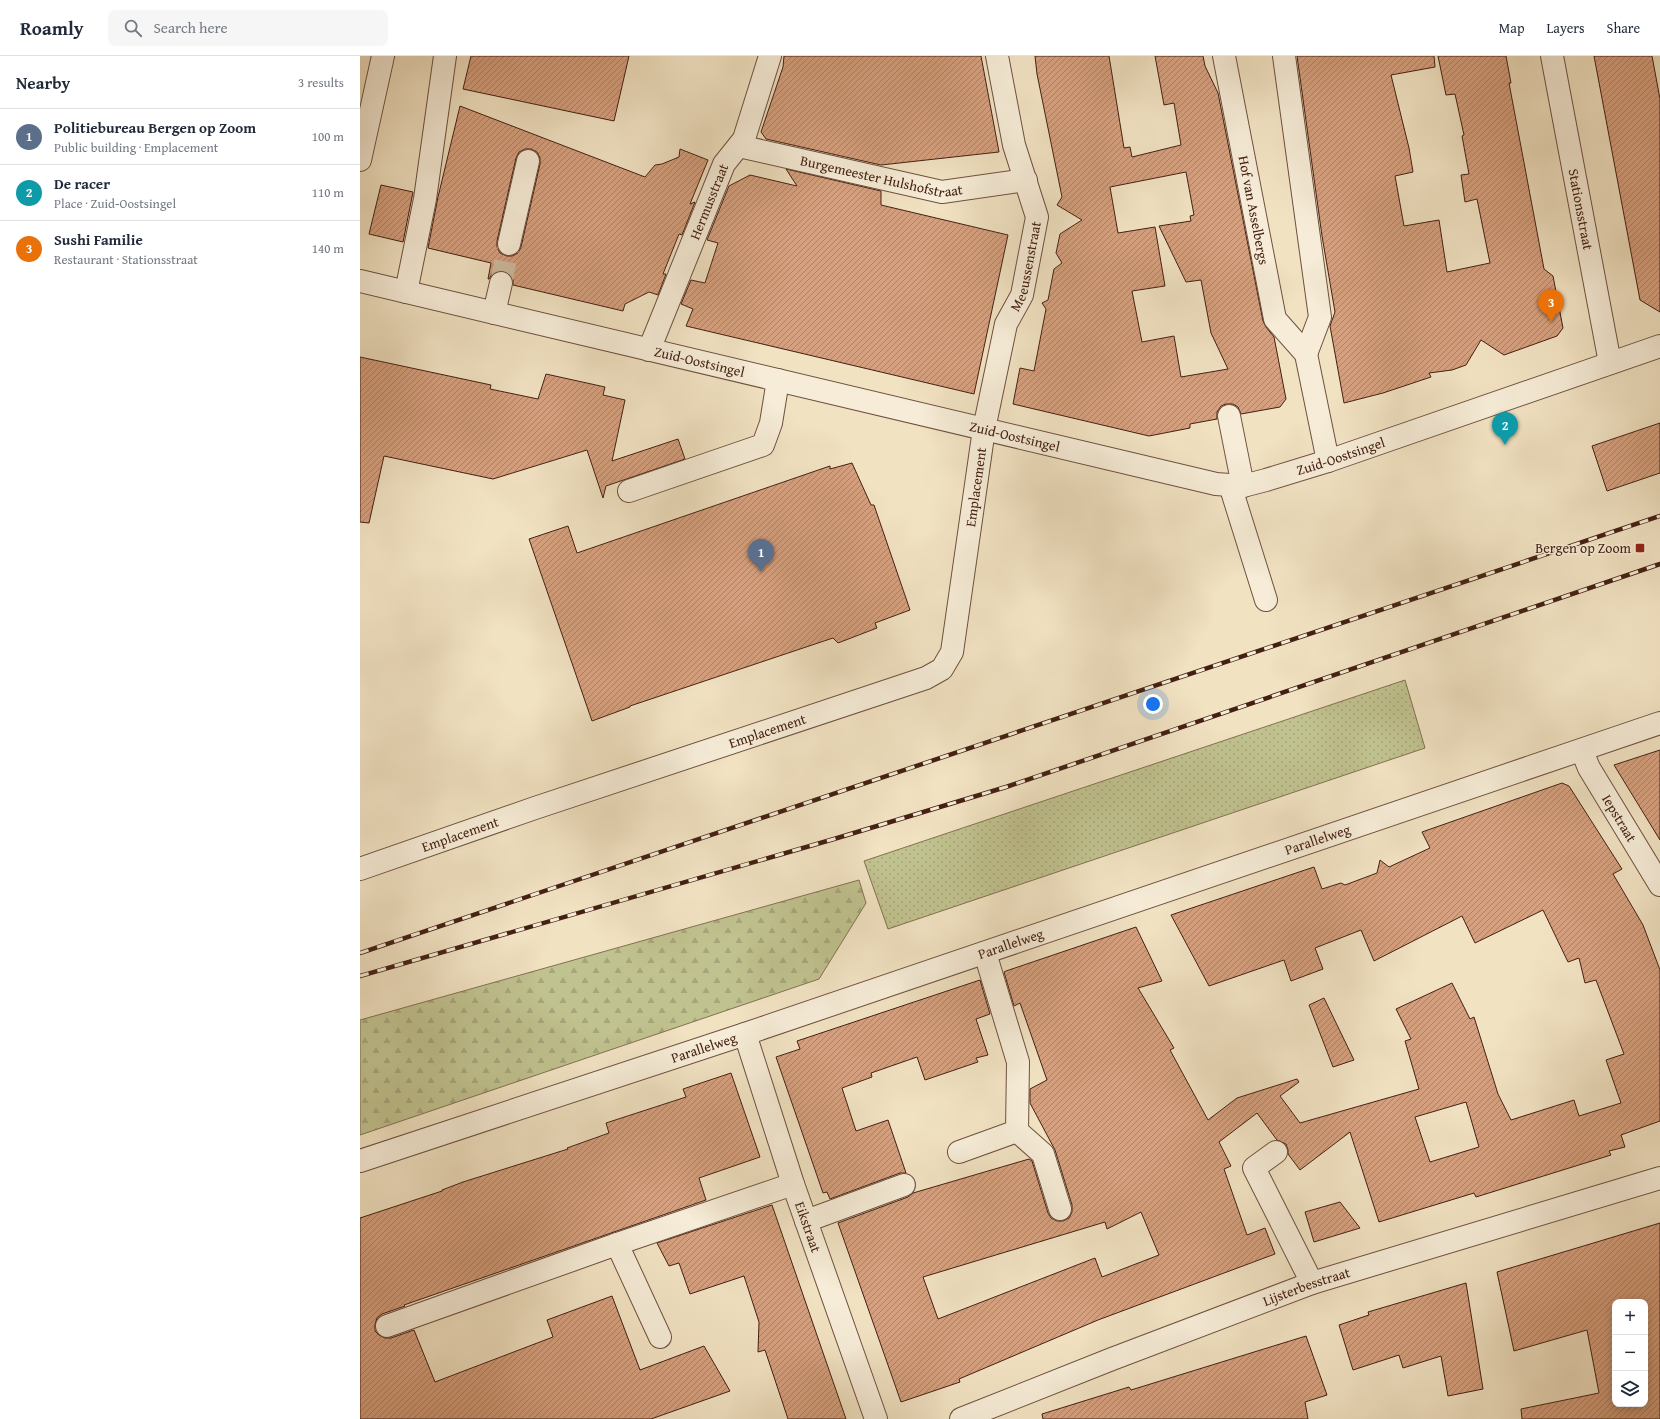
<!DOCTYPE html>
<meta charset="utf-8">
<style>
body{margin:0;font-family:"Gentium Book Plus",serif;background:#f6f6f7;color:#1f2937}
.controls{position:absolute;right:12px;bottom:12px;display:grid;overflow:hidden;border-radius:8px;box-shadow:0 2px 10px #0003}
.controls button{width:36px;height:36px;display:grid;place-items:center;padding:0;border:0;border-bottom:1px solid #e0e1e3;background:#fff;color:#1f2937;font:20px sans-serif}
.you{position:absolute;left:793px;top:648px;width:14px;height:14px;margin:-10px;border:3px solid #fff;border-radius:50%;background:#1a73e8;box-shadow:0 0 0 6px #1a73e833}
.badge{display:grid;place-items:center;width:26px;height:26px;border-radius:50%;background:#7c3aed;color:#fff;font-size:13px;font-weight:700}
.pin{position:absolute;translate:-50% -33px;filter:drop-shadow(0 1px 2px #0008)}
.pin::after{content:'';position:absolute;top:21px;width:14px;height:12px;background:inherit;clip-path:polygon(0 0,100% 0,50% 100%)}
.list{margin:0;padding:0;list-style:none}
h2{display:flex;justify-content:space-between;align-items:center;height:52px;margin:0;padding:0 16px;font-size:17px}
h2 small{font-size:13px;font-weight:400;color:#747a83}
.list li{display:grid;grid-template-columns:26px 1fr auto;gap:12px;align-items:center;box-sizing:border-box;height:56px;padding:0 16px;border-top:1px solid #e0e1e3}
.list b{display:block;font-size:15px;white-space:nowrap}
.list p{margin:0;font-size:13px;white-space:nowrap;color:#747a83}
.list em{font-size:13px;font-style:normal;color:#747a83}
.icon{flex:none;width:22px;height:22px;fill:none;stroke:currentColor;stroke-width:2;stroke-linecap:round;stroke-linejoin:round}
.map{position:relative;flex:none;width:1300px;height:1363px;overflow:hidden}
header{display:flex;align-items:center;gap:24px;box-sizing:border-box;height:56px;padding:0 20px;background:#fff;border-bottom:1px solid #e0e1e3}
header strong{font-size:19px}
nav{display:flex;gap:22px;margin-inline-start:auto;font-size:14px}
.search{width:280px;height:36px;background:#f6f6f7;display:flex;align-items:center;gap:10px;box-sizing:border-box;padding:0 14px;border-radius:8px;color:#747a83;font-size:15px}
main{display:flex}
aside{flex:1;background:#fff}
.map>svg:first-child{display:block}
.grass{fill:url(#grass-dots);stroke:#827151}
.forest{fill:url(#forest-firs);stroke:#827151}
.building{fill:url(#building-hatch);stroke:#442013;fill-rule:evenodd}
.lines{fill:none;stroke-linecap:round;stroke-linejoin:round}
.minor-tunnel{stroke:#cebb9f;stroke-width:22;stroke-dasharray:22 11;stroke-linecap:butt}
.minor-casing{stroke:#6f503f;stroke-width:24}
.minor{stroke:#f6ecd7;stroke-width:22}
.rail-casing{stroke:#442013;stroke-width:4.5}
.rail{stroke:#f6ecd7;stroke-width:3;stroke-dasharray:9;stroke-linecap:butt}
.poi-dot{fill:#8f2418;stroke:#f6ecd7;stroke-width:1.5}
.labels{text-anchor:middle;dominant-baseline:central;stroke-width:3;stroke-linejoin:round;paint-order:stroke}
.street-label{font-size:14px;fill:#442013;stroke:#f6ecd7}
.poi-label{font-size:14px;fill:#442013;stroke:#f6ecd7;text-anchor:end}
</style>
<header>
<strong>Roamly</strong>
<div class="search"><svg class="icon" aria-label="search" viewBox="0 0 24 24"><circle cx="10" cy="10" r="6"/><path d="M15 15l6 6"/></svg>Search here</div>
<nav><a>Map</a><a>Layers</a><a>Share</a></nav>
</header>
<main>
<aside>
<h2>Nearby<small>3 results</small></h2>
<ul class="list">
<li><span class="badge" style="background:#5c6f8a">1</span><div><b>Politiebureau Bergen op Zoom</b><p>Public building · Emplacement</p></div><em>100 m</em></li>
<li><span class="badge" style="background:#0f9aa8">2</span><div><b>De racer</b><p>Place · Zuid-Oostsingel</p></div><em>110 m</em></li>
<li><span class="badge" style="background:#e8710a">3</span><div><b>Sushi Familie</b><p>Restaurant · Stationsstraat</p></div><em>140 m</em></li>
</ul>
</aside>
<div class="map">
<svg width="1300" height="1363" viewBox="0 0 1300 1363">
<defs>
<pattern id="grass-dots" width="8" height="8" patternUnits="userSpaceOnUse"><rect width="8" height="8" fill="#c0c28f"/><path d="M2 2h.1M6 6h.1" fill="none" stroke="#a6a67a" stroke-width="1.8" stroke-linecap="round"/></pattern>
<pattern id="forest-firs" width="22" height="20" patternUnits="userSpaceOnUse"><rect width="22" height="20" fill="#c0c28f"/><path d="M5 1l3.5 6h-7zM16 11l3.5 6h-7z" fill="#a6a67a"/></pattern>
<pattern id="building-hatch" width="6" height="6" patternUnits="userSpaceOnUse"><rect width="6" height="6" fill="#d5a07f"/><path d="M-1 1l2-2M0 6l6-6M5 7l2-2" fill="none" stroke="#ae8267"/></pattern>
</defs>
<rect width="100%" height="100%" fill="#f1e2c2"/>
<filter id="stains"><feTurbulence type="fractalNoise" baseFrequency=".005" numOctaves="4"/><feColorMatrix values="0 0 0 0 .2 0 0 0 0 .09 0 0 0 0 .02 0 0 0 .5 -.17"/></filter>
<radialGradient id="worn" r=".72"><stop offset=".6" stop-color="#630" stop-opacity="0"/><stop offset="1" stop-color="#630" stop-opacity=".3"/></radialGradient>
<path class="grass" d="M1045 624 1065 692 528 873 504 805Z"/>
<path class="forest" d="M499 824 506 847 459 923 0 1079V964Z"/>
<path class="building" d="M111 0H269L254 65 103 33Z
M424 0H621L639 96 521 109 406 83 401 76 423 11Z
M675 0H749L764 92 770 91 772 101 821 89 814 47 804 49 795 0H843L845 10 858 37 903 265 906 271 914 281 926 343 920 351 881 358 878 351 873 348H866L861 350 857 356V363L830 368V372L789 380 653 348 660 312 674 315 686 253 682 247 688 244 694 213 702 207 696 197 700 178 722 164 697 149 702 141 677 18ZM826 116 834 159 830 160 831 165 799 170 826 226 841 224 851 277 868 313 821 321 814 280 782 286 772 235 805 230 795 171 758 177 750 131Z
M937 0H1074L1075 11 1031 19 1049 92 1053 116 1035 120 1044 170 1079 164 1087 216 1130 207 1117 143 1105 146 1101 119 1109 118 1102 80 1104 79 1095 38 1086 39 1078 0H1146L1151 27H1149L1184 213 1193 220 1203 272 1197 280 1144 299 1121 284 1106 309 1092 314 1069 317 1071 321 1023 337 984 347 970 270 975 256 962 180Z
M1234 0H1292L1300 43V256L1280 244Z
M100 50 285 121 295 109 302 108 319 101 320 93 348 104 330 148 335 146 322 179 319 178 303 218H306L298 239 289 236 265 248 263 255 153 229V224L150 218 144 215H137L132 218 129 223H128L131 207 68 192 78 141ZM165 93H171L177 96 180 102V108L161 191 158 197 152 200H147L140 197 137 191V185L156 102 159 96Z
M426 113 521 135V149L648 179 614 338 326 270 333 253 321 248 331 224 345 227 358 187 347 184 369 130 390 119 437 130Z
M21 129 53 136 43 186 9 178Z
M0 301 131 329 130 333 178 343 186 318 245 331 243 339 265 344 252 405 318 383 325 403 246 430 243 442 227 394 133 423 24 400 9 467 0 466Z
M1300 367V417L1247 435 1232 390Z
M492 407 511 449H514L550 554 515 567 517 572 478 587 473 582 270 650V651L232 665 169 483 208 470 217 497 470 410V413Z
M1300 694V784L1254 709Z
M1202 727 1209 730 1262 813 1253 818 1283 869 1300 914V1065L1261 1079 1265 1091 1249 1095 1251 1099 1116 1141 1114 1137 1019 1166 990 1076 940 1114 928 1098V1094L926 1088 917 1084 897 1057 859 1086 871 1110 864 1113 887 1179 905 1172 915 1198 738 1264 599 1323 600 1326 541 1346 478 1167 548 1141 553 1137 669 1103 672 1105 688 1157 691 1162 697 1165H703L709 1162 712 1156V1149L695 1094 670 1047V1033L687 1024 660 947 654 950 644 916 646 915 776 871 802 925 778 932 814 992 810 994 848 1064 877 1042 937 1023 939 1026 920 1040 940 1067 1059 1033 1045 985 1051 983 1036 953 1092 927 1110 963 1114 961 1138 1038 1151 1064 1214 1044 1219 1060 1261 1047 1246 1004 1264 998 1236 924 1225 927 1219 902 1208 906 1183 854 1115 887 1102 860 1014 905 1001 874 955 892 963 913 931 925 924 904 849 930 811 859 954 811 962 833 981 827 985 829 1017 817 1020 804 1029 811 1070 792 1062 776ZM1106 1046 1119 1091 1070 1106 1055 1061ZM781 1156 799 1199 742 1221 735 1202 578 1263 563 1221 745 1166 747 1173Z
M620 924 630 958 616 963 628 999 616 1002 618 1006 565 1024 557 1001 511 1017 512 1021 482 1032 496 1075 528 1064 546 1117H540L470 1143 467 1136 463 1137 416 1001 440 993 437 985Z
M964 942 994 1004 973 1011 949 949Z
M371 1017 400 1101 339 1122 346 1144 44 1249 45 1250 22 1258 17 1262 15 1268V1275L19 1279 25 1282H31L54 1274 75 1326 193 1281 187 1264 252 1240 280 1314 344 1290 370 1335 291 1363H0V1162L82 1135V1134L103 1126 208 1093 207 1092 249 1077 246 1067 326 1041 323 1033Z
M980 1146 1000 1172 954 1186 945 1156Z
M412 1149 460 1288 486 1363H428L405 1294 398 1296 399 1266 384 1220 330 1238 319 1207 309 1210 297 1187Z
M1300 1167V1363H1162L1161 1353 1239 1337 1227 1274 1154 1295 1137 1216ZM1255 1246H1285V1348H1255Z
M1106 1227 1123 1333 1088 1340 1081 1300 1043 1312 1039 1299 993 1314 979 1269 1009 1259 1008 1256Z
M946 1280 967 1339 945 1346 948 1363H683L682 1358 769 1331 771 1334Z"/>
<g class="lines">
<path class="minor-tunnel" d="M141 227 149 188"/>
<g class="minor-casing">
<g id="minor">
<path id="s1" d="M864 0 915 263 946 298 968 405"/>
<path d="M924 0 960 261 946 298"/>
<path id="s2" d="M1192 0 1250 307"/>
<path id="s3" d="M379 90 582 136 666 124"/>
<path d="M0 104 23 0"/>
<path d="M149 188 168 105"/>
<path id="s4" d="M0 225 856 428 883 430 906 424 968 405 1300 290"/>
<path d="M46 236 65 143 85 0"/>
<path d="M134 257 141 227"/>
<path id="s5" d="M289 294 364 108 384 83 410 0"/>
<path d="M869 360 883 430"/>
<path d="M870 429 906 544"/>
<path d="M269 435 403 389 411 367 418 324"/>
<path id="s6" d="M1222 695 1229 712 1300 829"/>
<path id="s7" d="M0 813 175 752 566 622 582 613 592 596 624 373 646 268 662 239 677 161 654 89 637 0"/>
<path id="s8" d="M385 978 433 1128 516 1363"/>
<path d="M657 1075 683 1098 700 1153"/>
<path d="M599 1096 657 1075 658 1006 625 897"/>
<path d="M916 1096 894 1112 952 1227"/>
<path id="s9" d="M0 1105 385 978 1300 667"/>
<path d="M446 1165 544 1129"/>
<path d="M257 1188 300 1281"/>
<path d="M27 1270 257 1188 433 1128"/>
<path id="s10" d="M601 1363 752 1303 952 1227 1300 1122"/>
</g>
</g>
<use href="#minor" class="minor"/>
<g class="rail-casing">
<path id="rail" d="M0 897 1300 460
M0 920 474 783 646 731 1300 508"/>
</g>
<use href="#rail" class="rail"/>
</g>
<rect class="poi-dot" x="1275" y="487" width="10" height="10" rx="2"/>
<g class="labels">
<g class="street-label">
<text stroke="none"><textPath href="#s3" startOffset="146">Burgemeester Hulshofstraat</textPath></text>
<text stroke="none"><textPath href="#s5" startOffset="160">Hermusstraat</textPath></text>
<text stroke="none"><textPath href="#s2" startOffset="156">Stationsstraat</textPath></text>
<text stroke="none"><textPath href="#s1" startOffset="157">Hof van Asselbergs</textPath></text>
<text stroke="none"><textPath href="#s7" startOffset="1030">Meeussenstraat</textPath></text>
<text stroke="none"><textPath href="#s4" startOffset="349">Zuid-Oostsingel</textPath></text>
<text stroke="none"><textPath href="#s4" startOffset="673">Zuid-Oostsingel</textPath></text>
<text stroke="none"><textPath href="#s4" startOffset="1009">Zuid-Oostsingel</textPath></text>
<text stroke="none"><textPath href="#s7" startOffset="802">Emplacement</textPath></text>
<text stroke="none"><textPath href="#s7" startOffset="430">Emplacement</textPath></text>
<text stroke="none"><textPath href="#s6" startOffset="77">Iepstraat</textPath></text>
<text stroke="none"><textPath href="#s7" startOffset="106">Emplacement</textPath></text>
<text stroke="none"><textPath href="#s9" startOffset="1010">Parallelweg</textPath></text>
<text stroke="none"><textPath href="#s9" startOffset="686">Parallelweg</textPath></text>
<text stroke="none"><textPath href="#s9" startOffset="362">Parallelweg</textPath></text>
<text stroke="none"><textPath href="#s8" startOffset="203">Eikstraat</textPath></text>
<text stroke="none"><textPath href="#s10" startOffset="370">Lijsterbesstraat</textPath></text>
</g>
<g class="poi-label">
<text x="1271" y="492">Bergen op Zoom</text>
</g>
</g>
<rect width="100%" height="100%" filter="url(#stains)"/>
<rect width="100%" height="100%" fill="url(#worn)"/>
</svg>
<div class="controls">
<button>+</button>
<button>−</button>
<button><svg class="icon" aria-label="layers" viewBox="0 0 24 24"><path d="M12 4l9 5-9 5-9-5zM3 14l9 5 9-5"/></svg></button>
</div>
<div class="you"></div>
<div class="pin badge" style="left:401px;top:516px;background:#5c6f8a">1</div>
<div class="pin badge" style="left:1145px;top:389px;background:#0f9aa8">2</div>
<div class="pin badge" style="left:1191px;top:266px;background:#e8710a">3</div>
</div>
</main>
